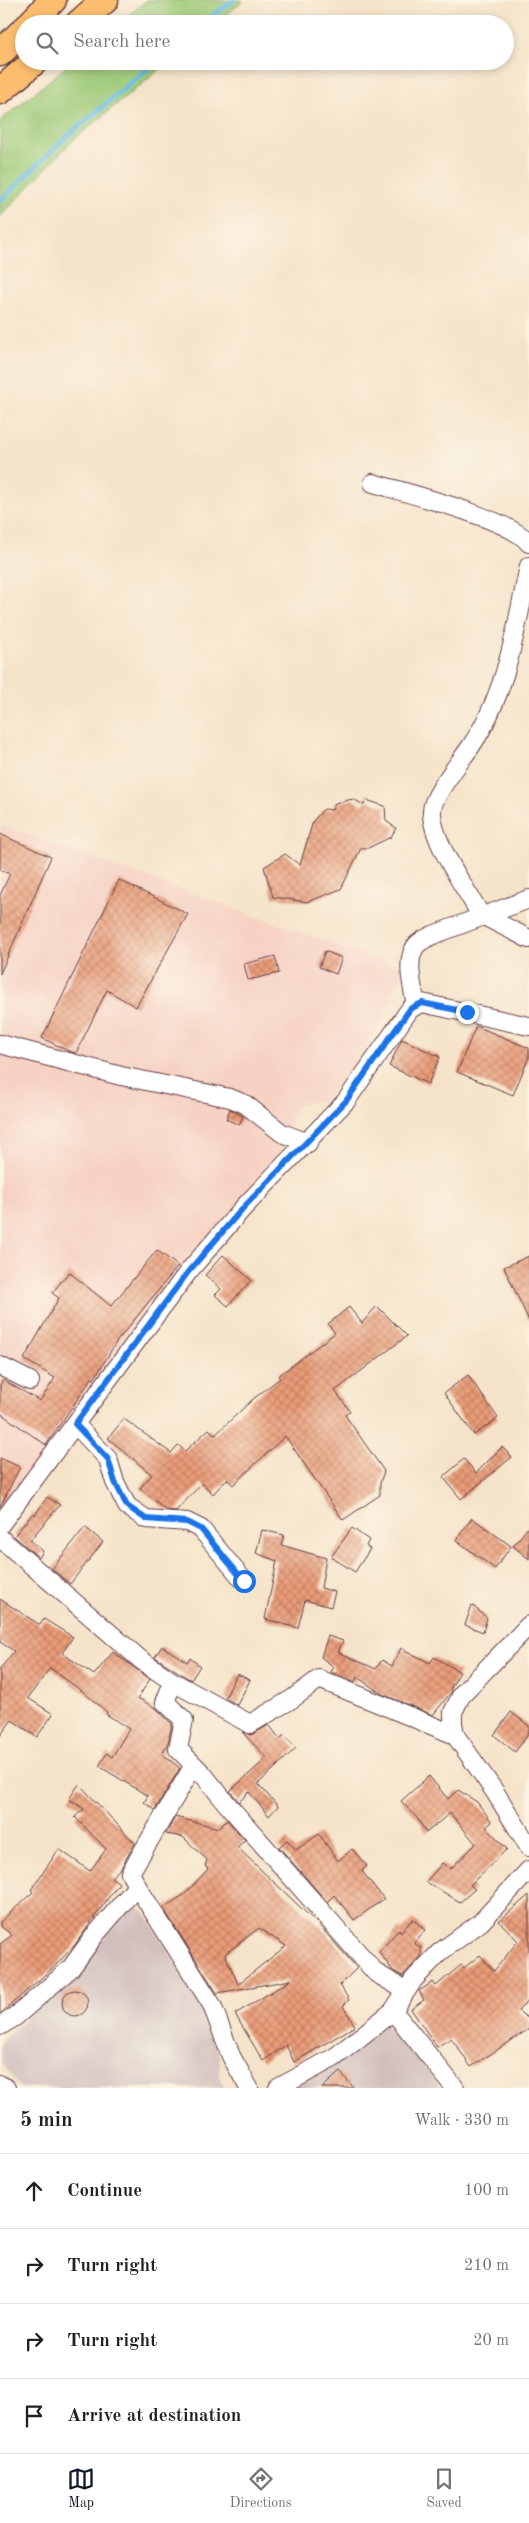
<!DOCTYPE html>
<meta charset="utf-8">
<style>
body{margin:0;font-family:"Old Standard TT",serif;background:#f2f2f2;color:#202124}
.stop{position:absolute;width:15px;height:15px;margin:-11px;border:4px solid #1a73e8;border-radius:50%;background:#fff}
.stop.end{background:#1a73e8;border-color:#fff;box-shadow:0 1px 5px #0008}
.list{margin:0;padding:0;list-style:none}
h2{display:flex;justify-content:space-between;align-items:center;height:65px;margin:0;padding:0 20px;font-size:21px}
h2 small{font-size:16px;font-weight:400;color:#757577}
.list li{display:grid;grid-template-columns:32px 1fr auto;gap:15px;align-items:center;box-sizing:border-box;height:75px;padding:0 20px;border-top:1px solid #e0e0e0}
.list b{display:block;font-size:19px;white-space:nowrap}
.list em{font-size:16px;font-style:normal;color:#757577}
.icon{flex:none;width:28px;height:28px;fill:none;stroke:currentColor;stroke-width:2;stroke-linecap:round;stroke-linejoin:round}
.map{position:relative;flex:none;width:529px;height:2088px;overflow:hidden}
.search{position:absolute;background:#fff;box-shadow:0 2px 8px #0003;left:15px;right:15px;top:15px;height:55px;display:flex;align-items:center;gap:12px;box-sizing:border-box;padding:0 18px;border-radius:28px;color:#757577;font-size:19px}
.sheet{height:365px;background:#fff}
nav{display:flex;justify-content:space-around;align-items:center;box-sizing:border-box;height:70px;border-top:1px solid #e0e0e0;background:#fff;font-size:14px;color:#757577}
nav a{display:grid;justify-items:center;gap:2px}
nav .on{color:#111827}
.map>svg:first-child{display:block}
.built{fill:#f6d2c4}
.industrial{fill:#d1bfbe}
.green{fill:#9eca78;stroke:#747452}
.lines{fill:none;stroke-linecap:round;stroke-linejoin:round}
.stream{stroke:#67bbe3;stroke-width:5}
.building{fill:url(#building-cross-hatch);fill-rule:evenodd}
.minor-casing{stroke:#643c43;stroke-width:20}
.highway-casing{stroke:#643c43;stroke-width:29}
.minor{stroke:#fff;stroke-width:18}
.highway{stroke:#fbbe6e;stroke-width:26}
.route{stroke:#1a73e8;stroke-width:6}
</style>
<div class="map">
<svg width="529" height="2088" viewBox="0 0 529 2088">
<defs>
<pattern id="building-cross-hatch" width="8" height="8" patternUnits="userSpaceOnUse" patternTransform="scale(1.25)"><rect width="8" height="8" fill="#ea9c78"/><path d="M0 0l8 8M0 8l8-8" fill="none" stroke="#c07f63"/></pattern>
</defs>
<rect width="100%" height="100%" fill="#fcf5e5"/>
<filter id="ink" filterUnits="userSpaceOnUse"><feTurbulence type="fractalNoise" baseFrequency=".02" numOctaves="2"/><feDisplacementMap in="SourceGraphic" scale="10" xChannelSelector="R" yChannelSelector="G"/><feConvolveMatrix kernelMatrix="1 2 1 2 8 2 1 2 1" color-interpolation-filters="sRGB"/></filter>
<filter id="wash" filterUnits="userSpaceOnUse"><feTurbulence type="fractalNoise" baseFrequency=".0096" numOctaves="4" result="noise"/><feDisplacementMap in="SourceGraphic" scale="20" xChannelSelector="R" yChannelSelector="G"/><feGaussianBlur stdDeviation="1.12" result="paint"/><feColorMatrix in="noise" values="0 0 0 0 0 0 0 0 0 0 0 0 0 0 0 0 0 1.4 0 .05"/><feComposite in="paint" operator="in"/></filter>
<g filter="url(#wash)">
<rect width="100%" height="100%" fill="#f5e3c9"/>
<path class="built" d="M0 825 404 969 368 1049 322 1102 299 1104 279 1143 282 1155 0 1525Z"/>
<path class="industrial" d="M131 1907 143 1910 209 2015 220 2056 219 2076 224 2088H21L0 2061V2043L84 1961Z
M384 2023 396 2030 441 2088H267Z"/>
<path class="green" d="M147 0H242L243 1 215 24H118Z
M73 61H170L72 141 0 217V121Z"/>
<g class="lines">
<path class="stream" d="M201 24 234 0
M0 201 64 139 157 61"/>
</g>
<g id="blocks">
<path class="building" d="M353 799 364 805 366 800 385 806 386 821 396 828 391 837 368 848H361L341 889 307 902 273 897 264 867 285 854 300 865 313 821 324 809 332 810 335 803Z
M0 834 51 857 0 974V895L10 874 0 870Z
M119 880 188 914 136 1007 107 990 76 1053 69 1051 42 1038Z
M325 951 342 958 336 974 319 967Z
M275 956 279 973 248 980 244 964Z
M476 1026 529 1048V1057L513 1095 457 1072Z
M402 1039 440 1057 428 1084 389 1066Z
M230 1109 243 1116 239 1125 226 1119Z
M157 1250 178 1266 117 1341 94 1379 92 1378 46 1445 0 1413V1385L3 1380 40 1401 55 1378 24 1359 59 1298 52 1293 69 1272 111 1306Z
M223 1255 251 1280 228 1306 215 1295 221 1289 205 1275Z
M529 1256V1321L504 1267Z
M377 1306 407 1336 335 1391 350 1411 345 1415 384 1471 380 1483V1495L343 1520 285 1436 233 1485 227 1479 213 1494 202 1483 176 1511 166 1510 140 1488 152 1475 108 1438 124 1419 171 1453 178 1445 185 1451 209 1429 215 1435 252 1400 280 1378 278 1376 335 1333 328 1324 349 1307 362 1323Z
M468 1375 498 1418 474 1435 444 1393Z
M502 1447 512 1457 461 1499 443 1477 464 1459 476 1473Z
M0 1458 20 1467 0 1507Z
M47 1497 60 1505 30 1540 43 1551 39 1558 14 1536 33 1513 35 1515Z
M472 1518 511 1546 495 1569 456 1540Z
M529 1526V1559L513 1546Z
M85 1527 103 1542 70 1584 52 1569Z
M352 1528 369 1540 366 1546 370 1549 355 1572 331 1557Z
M262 1530 284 1535 281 1545 326 1558 321 1588 335 1592 331 1607 305 1600 298 1628 265 1619 277 1561 256 1553Z
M0 1599 40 1625 44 1619 73 1637 62 1653 94 1675 113 1652 150 1679 138 1698 157 1709 172 1724 168 1743 162 1754 180 1768 155 1810 144 1802 148 1796 99 1766 107 1753 112 1757 129 1729 106 1714 107 1712 82 1691 50 1668 28 1698 53 1714 37 1737 12 1720 0 1736V1669L14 1651 0 1642Z
M472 1605 487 1618 483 1632 465 1625Z
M328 1636 343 1641 338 1652 376 1669 382 1660 392 1666 401 1648 430 1663 434 1657 460 1672 450 1689 452 1691 433 1715 382 1694 357 1677 355 1682 331 1672 334 1667 321 1657Z
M162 1646 187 1662 190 1658 200 1666 191 1680 155 1657Z
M237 1674 250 1680 237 1705 225 1698Z
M511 1712 529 1726V1733L515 1752 494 1735Z
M269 1725 280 1739 284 1735 296 1748 258 1784 278 1806 269 1816 249 1792 239 1802 230 1791 267 1758 242 1732 251 1735Z
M429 1776 448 1799 458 1790 477 1802 492 1822 486 1827 507 1849 470 1885 475 1889 460 1902 426 1882 442 1863 450 1869 476 1844 450 1813 426 1833 418 1819 401 1801Z
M79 1784 135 1843 121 1868 111 1877 119 1883 74 1946 54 1967 0 2014V1944L12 1935 0 1926V1922L33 1892 31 1890 59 1849 90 1871 106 1849 75 1817 84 1809 69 1799Z
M175 1817 219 1828 227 1820 245 1840 237 1847 317 1923 357 1968 340 1985 349 2000 343 2006 355 2026 294 2062 286 2045 263 2061 235 2014 291 1980 217 1993 163 1908 185 1894 208 1869 205 1866 207 1860 183 1837 166 1834ZM259 1928 286 1946 238 1984 225 1954Z
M319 1834 338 1861 352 1849 367 1866 362 1871 384 1899 354 1920 334 1895 327 1902 279 1847 287 1840 296 1850Z
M529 1895V1999L518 2011 529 2019V2029L471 2067 451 2038 437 2047 411 2009 424 2000 419 1991 433 1982 436 1986 461 1965 464 1968 480 1955 494 1971 518 1941 499 1921Z
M413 1919 425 1930 414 1943 421 1948V1956L403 1976 393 1971 379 1952 399 1929 401 1932Z
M62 2003a13 13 0 1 1 26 0a13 13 0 1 1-26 0Z
M340 2072 354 2088H322Z"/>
</g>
</g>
<g filter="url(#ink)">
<use href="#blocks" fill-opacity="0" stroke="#643c43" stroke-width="1"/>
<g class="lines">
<g class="minor-casing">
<path id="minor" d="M373 483C406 493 511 519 529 543
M484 916 529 939
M482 917C467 890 431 841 432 811 432 795 462 760 471 746 507 694 516 627 529 566
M416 1005C413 989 406 964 414 949 417 942 427 938 433 935L529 899
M0 1044 121 1076 230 1098 245 1104 282 1133 308 1143
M0 1366 30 1381
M75 1424 108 1459 115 1482 127 1506 146 1519 187 1522 201 1529 244 1581
M0 1525 188 1272 243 1208 346 1101 410 1009 422 1003 529 1026
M0 1538 141 1660 173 1682 165 1702 184 1720 178 1749 202 1773 227 1804 376 1973 405 1990
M529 1625 462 1694 453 1712V1723L455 1735 495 1792 529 1847
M173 1682 250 1724 292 1699 319 1679 455 1735
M137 1886 212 2005 231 2056 249 2088
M393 2011 455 2088
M0 2026 15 2017 71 1968 95 1935 137 1886 130 1873 194 1765
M0 2085 6 2088
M278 2088 335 2057 393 2011 414 1979 440 1952 481 1922 529 1870"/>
</g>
<g class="highway-casing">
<path id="highway" d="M30 24 53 0
M78 24 105 0
M0 53 24 30
M0 91 35 61"/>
</g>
<use href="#minor" class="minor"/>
<use href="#highway" class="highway"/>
</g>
</g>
<g class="lines" filter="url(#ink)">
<path class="route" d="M244 1581 201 1529 187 1522 146 1519 127 1506 115 1482 108 1459 75 1424 188 1272 243 1208 346 1101 410 1009 422 1003 467 1012"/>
</g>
</svg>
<div class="stop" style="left:244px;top:1581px"></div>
<div class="stop end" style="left:467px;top:1012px"></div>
<div class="search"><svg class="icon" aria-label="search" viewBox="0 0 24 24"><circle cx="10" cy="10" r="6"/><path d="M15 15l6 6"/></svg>Search here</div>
</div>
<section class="sheet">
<h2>5 min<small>Walk · 330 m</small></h2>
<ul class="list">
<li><svg class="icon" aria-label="ahead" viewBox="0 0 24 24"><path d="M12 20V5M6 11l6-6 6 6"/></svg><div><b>Continue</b></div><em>100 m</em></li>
<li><svg class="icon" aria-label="right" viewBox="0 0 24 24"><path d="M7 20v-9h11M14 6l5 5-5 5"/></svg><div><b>Turn right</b></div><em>210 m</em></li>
<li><svg class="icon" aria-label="right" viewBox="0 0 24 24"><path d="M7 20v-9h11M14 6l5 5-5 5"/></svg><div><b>Turn right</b></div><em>20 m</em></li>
<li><svg class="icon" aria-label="arrive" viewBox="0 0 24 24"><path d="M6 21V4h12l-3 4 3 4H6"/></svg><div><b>Arrive at destination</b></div></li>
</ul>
</section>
<nav>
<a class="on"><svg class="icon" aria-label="map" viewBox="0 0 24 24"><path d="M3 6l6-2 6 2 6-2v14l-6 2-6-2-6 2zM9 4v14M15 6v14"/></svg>Map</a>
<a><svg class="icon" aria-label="directions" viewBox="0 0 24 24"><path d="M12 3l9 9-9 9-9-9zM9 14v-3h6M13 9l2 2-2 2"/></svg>Directions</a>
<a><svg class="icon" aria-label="saved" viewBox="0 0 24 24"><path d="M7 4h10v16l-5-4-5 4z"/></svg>Saved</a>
</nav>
